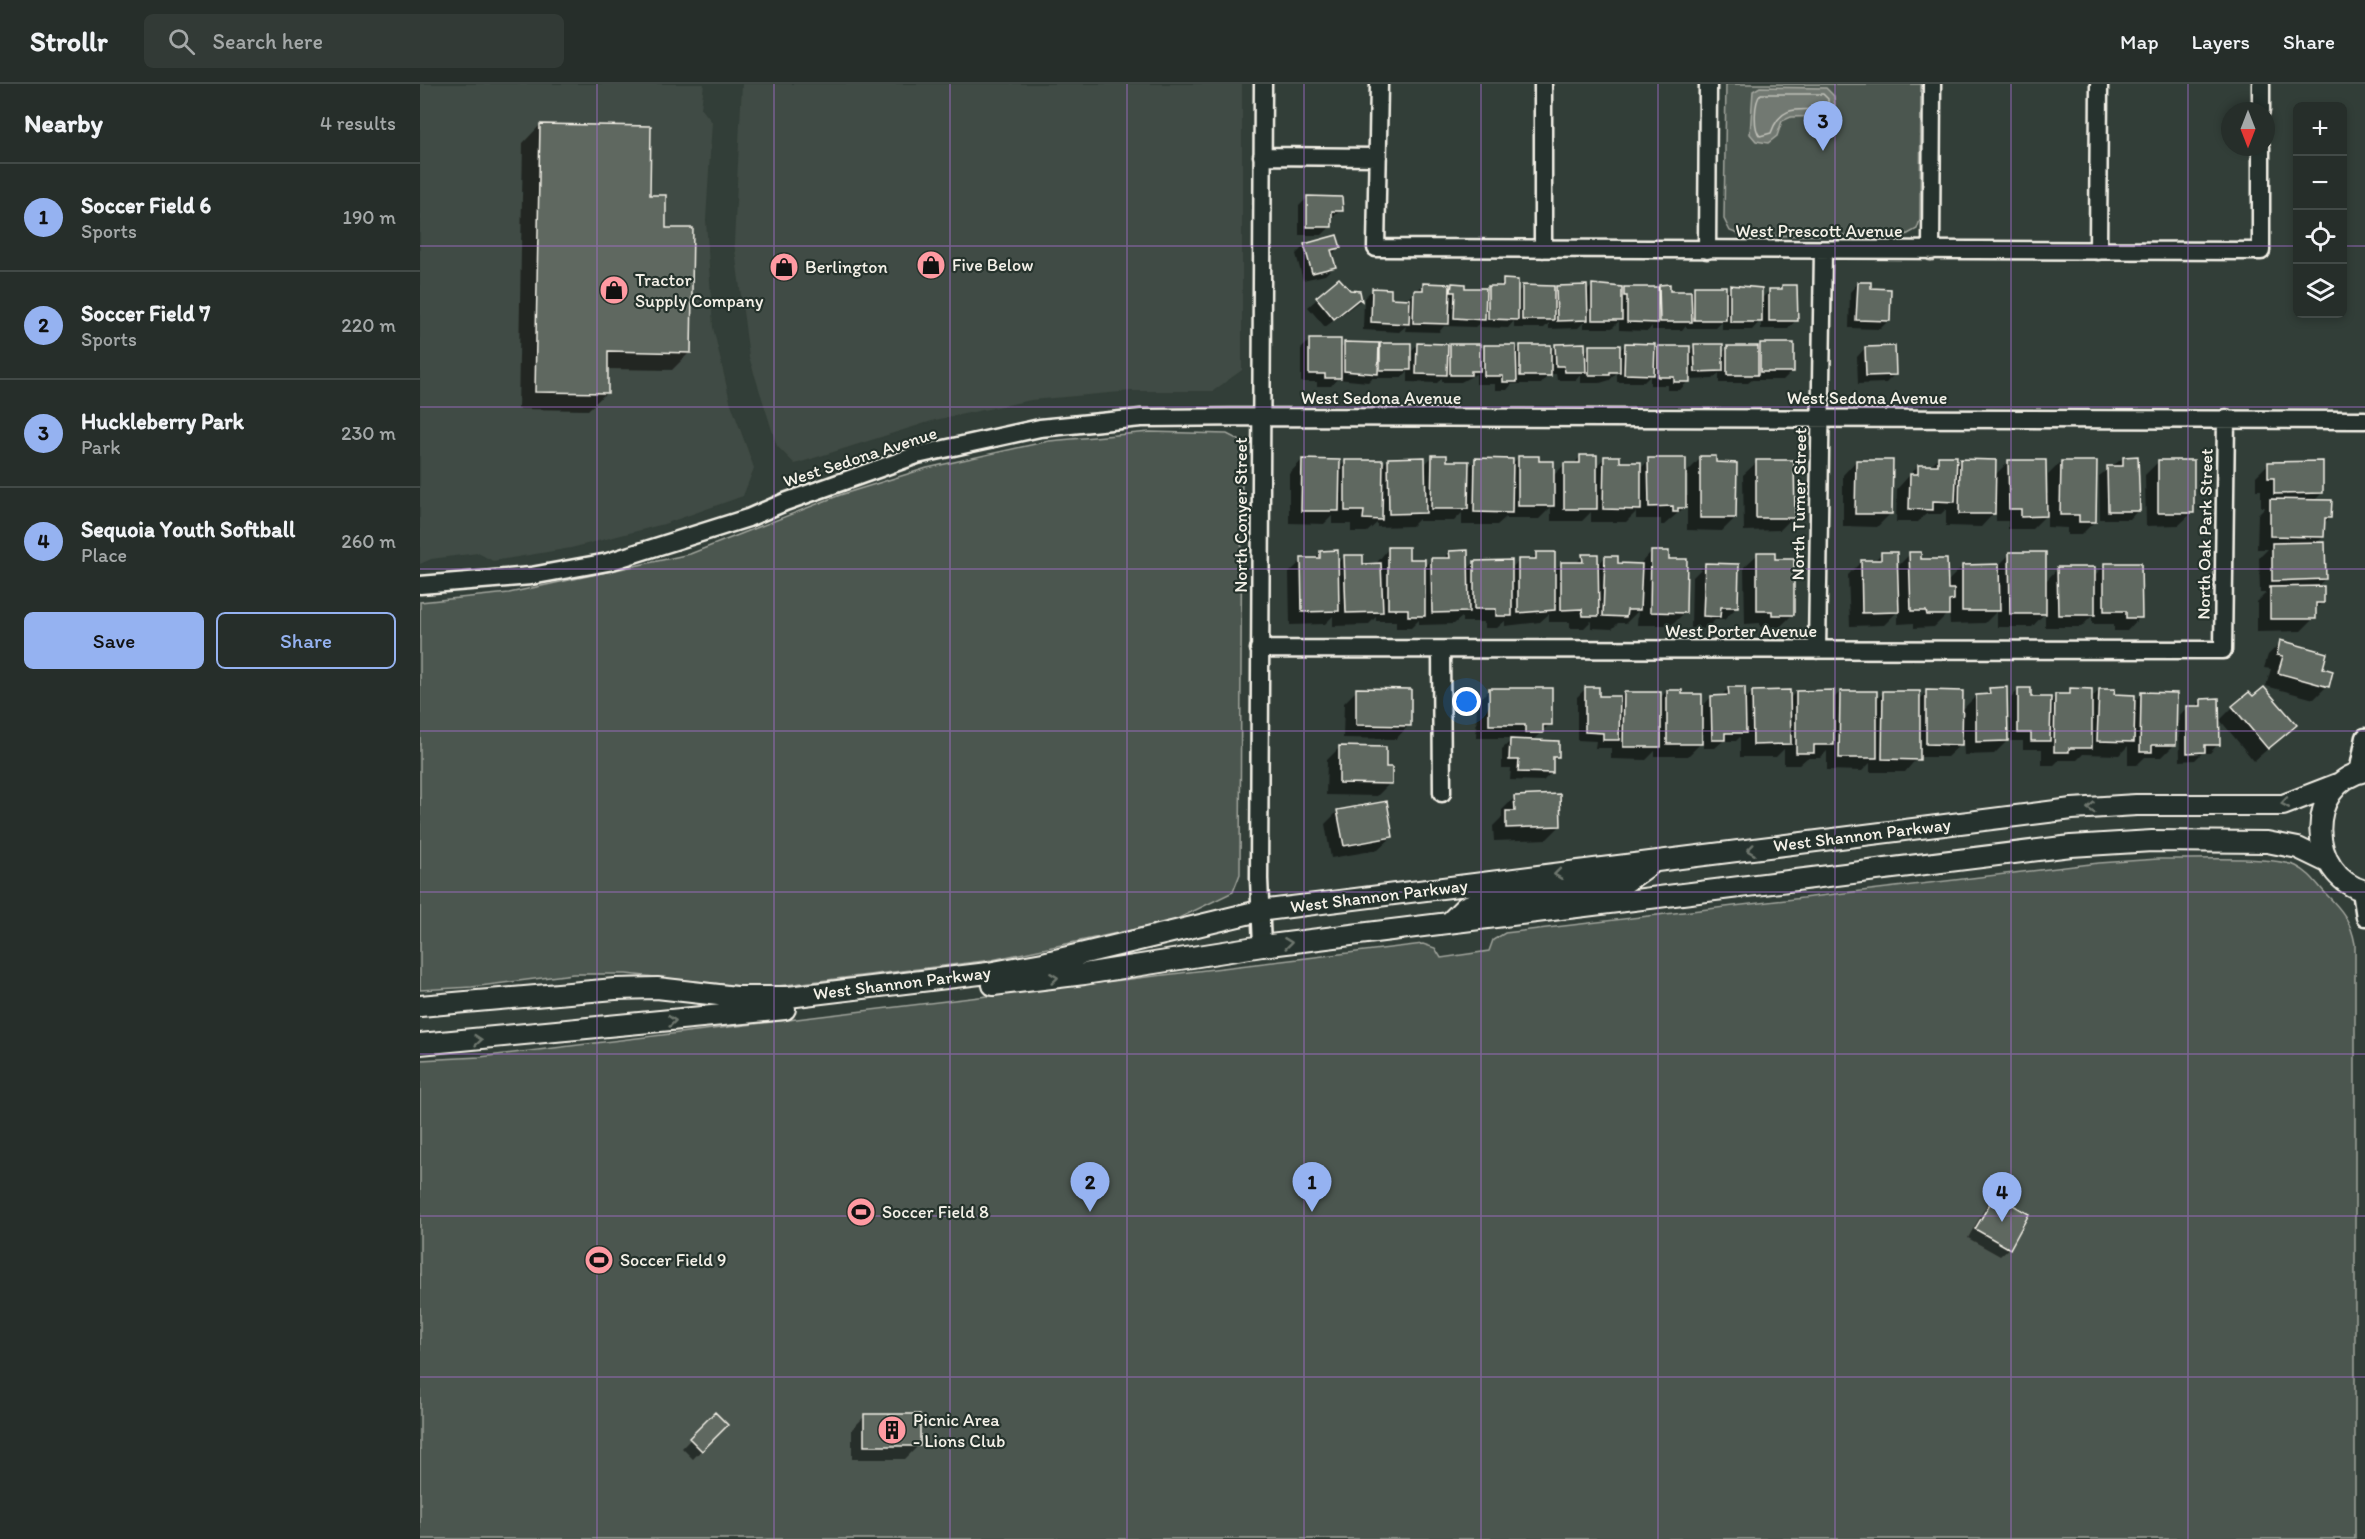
<!DOCTYPE html>
<meta charset="utf-8">
<style>
body{margin:0;font-family:Itim,sans-serif;background:#323a36;color:#f1f3f6}
.controls{position:absolute;right:18px;top:18px;display:grid;overflow:hidden;border-radius:9px;box-shadow:0 3px 9px #0003}
.controls button{width:54px;height:54px;display:grid;place-items:center;padding:0;border:0;border-bottom:2px solid #424a47;background:#262e2a;color:#f1f3f6;font:30px sans-serif}
.compass{position:absolute;left:1801px;top:18px;width:54px;height:54px;border-radius:50%;background:#262e2a;box-shadow:0 3px 9px #0003;rotate:180deg}
.you{position:absolute;left:1047px;top:618px;width:21px;height:21px;margin:-15px;border:4px solid #fff;border-radius:50%;background:#1a73e8;box-shadow:0 0 0 9px #1a73e833}
.badge{display:grid;place-items:center;width:39px;height:39px;border-radius:50%;background:#95b2f1;color:#111;font-size:20px;font-weight:700}
.pin{position:absolute;translate:-50% -50px;filter:drop-shadow(0 2px 3px #0008)}
.pin::after{content:'';position:absolute;top:32px;width:21px;height:18px;background:inherit;clip-path:polygon(0 0,100% 0,50% 100%)}
.list{margin:0;padding:0;list-style:none}
h2{display:flex;justify-content:space-between;align-items:center;height:78px;margin:0;padding:0 24px;font-size:26px}
h2 small{font-size:20px;font-weight:400;color:#a4a8a8}
.list li{display:grid;grid-template-columns:39px 1fr auto;gap:18px;align-items:center;box-sizing:border-box;height:108px;padding:0 24px;border-top:2px solid #424a47}
.list b{display:block;font-size:22px;white-space:nowrap}
.list p{margin:0;font-size:20px;white-space:nowrap;color:#a4a8a8}
.list em{font-size:20px;font-style:normal;color:#a4a8a8}
.actions{display:flex;gap:12px;padding:18px 24px}
.actions a{flex:1;padding:14px 0;border:2px solid #95b2f1;border-radius:9px;text-align:center;font-size:21px;color:#95b2f1}
.actions .main{background:#95b2f1;color:#111}
.icon{flex:none;width:33px;height:33px;fill:none;stroke:currentColor;stroke-width:2;stroke-linecap:round;stroke-linejoin:round}
.map{position:relative;flex:none;width:1945px;height:1455px;overflow:hidden}
header{display:flex;align-items:center;gap:36px;box-sizing:border-box;height:84px;padding:0 30px;background:#262e2a;border-bottom:2px solid #424a47}
header strong{font-size:28px}
nav{display:flex;gap:33px;margin-inline-start:auto;font-size:21px}
.search{width:420px;height:54px;background:#323a36;display:flex;align-items:center;gap:15px;box-sizing:border-box;padding:0 21px;border-radius:9px;color:#a4a8a8;font-size:22px}
main{display:flex}
aside{flex:1;background:#262e2a}
.map>svg:first-child{display:block}
.built{fill:#404b44}
.green{fill:#4c564f;stroke:#a0a49c;stroke-width:1.5}
.water{fill:#727972;stroke:#a6a9a1;stroke-width:1.5}
.shadow{fill:#0007}
.lines{fill:none;stroke-linecap:round;stroke-linejoin:round}
.shore{stroke:#c0c1b9;stroke-width:1.5}
.building{fill:#5f6861;stroke:#f4f1e8;stroke-width:1.5}
.minor-casing{stroke:#f4f1e8;stroke-width:21}
.tertiary-casing{stroke:#f4f1e8;stroke-width:24}
.minor{stroke:#26332d;stroke-width:16}
.tertiary{stroke:#26332d;stroke-width:20}
.oneway{stroke:#6e766e}
.grid{fill:none;stroke:#a571cd;stroke-width:1.5;stroke-opacity:0.55}
.labels{text-anchor:middle;dominant-baseline:central;stroke-width:4.5;stroke-linejoin:round;paint-order:stroke}
.street-label{font-size:18px;fill:#f4f1e8;stroke:#26332d}
.poi-label{font-size:18px;fill:#f4f1e8;stroke:#26332d;text-anchor:start}
</style>
<header>
<strong>Strollr</strong>
<div class="search"><svg class="icon" aria-label="search" viewBox="0 0 24 24"><circle cx="10" cy="10" r="6"/><path d="M15 15l6 6"/></svg>Search here</div>
<nav><a>Map</a><a>Layers</a><a>Share</a></nav>
</header>
<main>
<aside>
<h2>Nearby<small>4 results</small></h2>
<ul class="list">
<li><span class="badge">1</span><div><b>Soccer Field 6</b><p>Sports</p></div><em>190 m</em></li>
<li><span class="badge">2</span><div><b>Soccer Field 7</b><p>Sports</p></div><em>220 m</em></li>
<li><span class="badge">3</span><div><b>Huckleberry Park</b><p>Park</p></div><em>230 m</em></li>
<li><span class="badge">4</span><div><b>Sequoia Youth Softball</b><p>Place</p></div><em>260 m</em></li>
</ul>
<div class="actions"><a class="main">Save</a><a>Share</a></div>
</aside>
<div class="map">
<svg width="1945" height="1455" viewBox="0 0 1945 1455">
<rect width="100%" height="100%" fill="#323e38"/>
<filter id="ink" filterUnits="userSpaceOnUse"><feTurbulence type="fractalNoise" baseFrequency=".0167" numOctaves="2"/><feDisplacementMap in="SourceGraphic" scale="12" xChannelSelector="R" yChannelSelector="G"/><feConvolveMatrix kernelMatrix="1 2 1 2 8 2 1 2 1" color-interpolation-filters="sRGB"/></filter>
<g filter="url(#ink)">
<path class="built" d="M0 0H284L281 24 292 38 286 136 293 243 310 317 334 384 323 412 244 440 151 464 73 477 58 469 11 475 0 480Z
M322 0H822V286L793 307H712L611 316 515 336 375 380 357 362 329 273 314 158Z"/>
<path class="green" d="M1306 0H1501L1500 136 1497 145 1486 151 1324 152 1310 147 1304 135Z
M730 348 807 350 819 356 822 365 820 790 813 808 753 837 572 876 341 904 206 890H153L52 903 0 906V518L89 509 270 470 420 411 507 384 629 357Z
M1738 775C1769 776 1851 771 1876 782 1890 789 1896 799 1906 810 1922 826 1931 837 1935 860V1455H0V976L60 973 167 960 1003 860 1015 864 1021 874 1069 867 1073 856 1085 849 1679 779Z"/>
<path class="water" d="M1340 3 1406 4 1414 12 1415 23 1408 32 1371 33 1362 37 1357 52 1348 59 1336 57 1330 50 1333 7Z"/>
<path class="shadow" d="M120 41 228 112 244 145 270 268 252 286 186 285V309L168 326 98 325 103 59Z
M888 113 921 126 910 135 911 142 902 151H879V122Z
M885 161 919 163 911 172 914 182 905 191 883 196 876 170Z
M919 196 929 207 939 208 940 217 905 243 888 223Z
M1084 197 1097 209 1103 203 1132 208 1136 204 1166 208 1173 201H1183V204L1201 208 1205 204 1240 202 1248 209H1269L1275 203 1304 209 1310 203 1340 216 1350 206H1359L1363 203 1376 236 1368 245H1341V236L1332 246H1302V238L1296 244H1266V241L1262 246H1232V242L1228 247 1199 246V237L1192 244H1164V238L1158 244 1129 245V239L1124 244H1094V237L1088 244 1060 243V239L1055 243 1024 242 1019 248 985 247 986 242 979 248 943 246 944 214 952 206 969 215 986 216 1004 200 1028 204 1032 200 1043 205 1067 206 1077 204Z
M1438 199 1450 205 1468 237 1460 245 1429 244 1430 208Z
M889 257 919 265 925 260H989V269L997 261 1026 266 1030 261 1059 268 1064 263 1095 268 1100 262 1130 268 1136 262 1164 269 1170 263 1198 268 1206 260 1233 269 1239 263 1268 268 1275 262 1302 270 1308 263H1337L1341 260 1372 287 1363 296H1332L1328 299H1299V289L1293 295 1269 296 1260 306H1247V301H1230V292L1224 298H1197V288L1190 296 1180 299H1161V290L1156 296H1137L1136 290H1129L1121 300H1092L1087 306H1075V300H1056V290L1041 298H1022V294L1017 299 988 298V287L981 294H952L948 298 917 295 911 302H897V298H881V265Z
M1445 264 1474 291 1466 299 1438 300 1437 273Z
M1012 373 1047 384 1056 376 1091 381 1099 373 1118 378 1132 393 1144 381H1153L1160 373 1175 383 1185 374 1220 385 1229 376 1265 412H1268V387L1281 374 1315 434 1302 447 1267 446V421L1244 441H1241V435H1216V428L1206 438H1171V428L1162 437H1131V423L1119 435H1086V433L1077 441H1042V429L1034 437H999V435L992 442 957 443V439L947 448H931V440H912V432L904 440 869 439V390L882 376 918 385 926 377 961 383 968 375 1004 381Z
M1519 373 1535 382 1540 376 1575 391 1589 377 1625 410H1628V391L1641 378 1674 438 1661 451H1647V444L1627 443V430L1612 445H1588V437H1576V427L1561 443 1526 442V425L1521 430H1506L1498 438H1476L1477 405 1498 382H1510Z
M1703 374 1718 426 1710 435H1680L1679 392Z
M1436 377 1470 430 1457 443 1423 442V391Z
M1337 378 1373 433 1360 446 1324 447 1323 391Z
M1738 378 1773 428 1759 441 1726 442 1725 391Z
M1849 379 1902 409 1893 418 1910 434 1903 440V453L1896 460 1905 495 1895 504 1903 518 1894 526V534L1881 547 1837 548V518L1846 509H1840L1839 474 1848 465H1837L1838 430 1845 423H1841V406H1836V392Z
M968 465 1003 484 1011 476 1023 475 1030 468 1047 486 1055 478 1090 485 1099 477H1110L1117 469 1134 487 1141 480H1155L1163 472 1177 482 1185 473 1196 481 1218 482 1231 468 1248 476 1265 528 1252 541H1217L1218 527 1206 539H1198L1192 545 1171 544V537L1164 544H1150V538H1129V530L1120 538 1085 542V537L1077 544H1064V538H1042V533L1034 540 999 541V536L991 544H976V537H956V533L948 541 913 542V532L905 540 870 541 869 489 882 476H893L901 468 917 480 925 472 942 481H955Z
M1338 470 1354 477 1373 530 1360 543H1340V539L1325 540 1324 483Z
M1461 470 1476 484 1490 470 1526 499 1542 483 1578 482 1590 470 1625 498 1638 484 1674 492 1685 481 1720 533 1707 547H1694V540H1672V532L1661 543H1625V529L1612 543H1577V527L1565 539 1530 540 1529 528 1514 543 1494 544V539L1478 540V527L1464 541 1430 542 1428 491 1441 478 1454 477Z
M1285 481 1317 523 1304 536H1295L1286 545 1271 544 1272 494Z
M1861 558 1901 585 1907 602 1894 615 1846 602 1851 585 1844 584 1848 571Z
M1166 604 1178 613H1200L1204 609 1239 615 1247 607 1261 612 1281 624 1291 613H1300L1309 604 1324 617 1332 608 1368 616 1376 608 1412 616 1420 608 1455 617 1464 608 1499 616 1507 608 1541 627 1556 612H1564L1570 606 1587 657 1574 670 1544 671 1543 653H1541V660L1527 673H1498L1485 688H1450V679L1442 687 1407 686V667L1400 674H1387L1379 681H1364V665L1356 673H1320V653L1316 657H1303L1295 664H1284V650H1281V659L1268 672H1235V667L1226 676 1191 675V664H1175L1176 657 1157 656V613Z
M1070 605 1130 640 1112 657 1137 672 1132 678 1131 689 1123 697 1090 696 1091 684H1082V665L1094 654H1056L1057 618Z
M1599 605 1609 614 1629 618 1636 612H1645L1651 606 1671 615 1679 606 1714 618 1721 610 1755 660 1742 673H1725L1717 681H1708V662L1699 671 1663 670 1657 676H1639L1634 681H1622V665H1603V657H1590L1591 614Z
M937 606 989 641 976 655 923 654 924 619Z
M1782 616 1798 660 1790 669H1782L1775 676 1760 677 1759 632 1767 623H1775Z
M1813 623 1875 641 1834 677 1800 636Z
M920 663 964 685 970 699 957 712 906 711 907 676Z
M1095 713 1140 742 1127 755 1074 757 1073 742 1082 733V726Z
M918 727 972 753 958 766 911 774 905 740Z
M1575 1113 1589 1164 1580 1172 1548 1154 1566 1122Z
M295 1330 306 1341 273 1375 262 1364Z
M445 1332 499 1361 485 1375H432V1345Z"/>
<g class="lines">
<path class="shore" d="M1341 10H1403L1408 15V21L1404 26C1378 26 1361 20 1351 49L1340 52C1333 45 1334 17 1341 10Z"/>
</g>
<path class="building" d="M120 40 231 42 230 111H246V144H273L271 269 188 267V309L115 308Z
M887 112 922 113 923 127H912V143H887Z
M917 151 921 164 911 166 916 183 892 189 884 160Z
M919 194 930 206 940 207 942 217 939 215 914 235 896 213Z
M1083 195 1098 196V236L1068 235V202H1083Z
M1438 198H1451V204L1471 205 1470 237 1436 236Z
M1003 199 1030 200 1029 240 993 239 994 206H1003Z
M1032 199 1045 200V204H1066L1065 236 1034 234 1035 208H1031Z
M1172 200 1202 203V236H1172Z
M1250 200V207H1271L1272 238H1240L1239 201Z
M1102 201 1134 202V236H1102Z
M1167 201 1168 236 1137 237 1136 202Z
M1310 201 1342 204V238H1310Z
M1362 201H1377L1378 237H1349V205H1362Z
M1274 202H1306V236H1274Z
M1204 203H1238V239L1207 238V212H1204Z
M952 204 971 205V214L990 215 989 240 951 238Z
M889 255H921V294H905V290H889Z
M924 258 959 259 958 290 924 287Z
M960 259H991V286H960Z
M997 259 1028 260 1027 291 996 290Z
M1165 259 1166 288H1145L1144 282H1136L1135 260Z
M1205 259 1235 260 1234 291 1204 290Z
M1340 259H1374V288H1340Z
M1030 260H1060V287H1051V291H1030Z
M1274 260H1303V287L1275 288Z
M1064 261H1096L1097 298H1083V292H1064Z
M1100 261H1131V292H1100Z
M1169 261H1200V288H1190V291H1169Z
M1238 262H1270V298H1254V293H1238Z
M1307 262H1338V291H1307Z
M1475 262 1476 291 1446 292 1445 263Z
M1012 371H1027V377H1049L1048 425H1011Z
M1160 371H1177V425H1144V379H1160Z
M1098 372H1119V377H1134V422H1098Z
M1184 372H1200V378H1221V426L1183 425Z
M1280 372H1296V378L1317 379 1316 434H1280Z
M1518 372H1537L1535 418 1513 417V426L1489 425 1490 390H1498V381H1518Z
M1718 372 1720 427H1688L1687 382H1703V373Z
M1005 373 1006 429 969 430 968 374Z
M1055 374 1093 375 1092 429 1054 428Z
M1228 374H1266V424H1258V428H1253V422L1229 423Z
M882 375 920 376 919 427H881Z
M1540 375 1576 376 1575 430H1539Z
M925 376H963L962 436 943 435 944 427H925Z
M1336 376H1374L1375 434H1336Z
M1436 376H1473L1472 430H1435Z
M1588 376H1626L1627 432 1601 433V425H1589Z
M1738 376H1774V429H1738Z
M1641 377H1677L1676 438H1659V431H1640Z
M1903 377V409L1854 410V394H1848V378Z
M1850 415 1912 416 1911 434H1905L1904 453 1850 452Z
M1905 458 1906 495 1852 497V459Z
M968 463H989V475H1005V532H988V525H968Z
M918 466 919 527 882 528 881 474H900V467Z
M1048 466 1049 528 1012 529 1011 474H1030L1029 467Z
M1231 467H1249V475H1267L1266 529 1230 528Z
M1116 468H1135V526L1098 529V475H1116Z
M1337 468H1355V475H1374V531H1352V527H1337Z
M1461 468H1477L1479 528 1442 529 1441 476H1461Z
M1489 468H1501V475H1527L1528 505H1534V516L1529 517V531H1507L1506 527H1491Z
M1589 468H1626V530H1590Z
M1162 470H1178L1179 532H1163L1162 525 1141 526V478H1163Z
M924 471H943V480L961 479 963 528 926 529Z
M1185 472H1198V479L1222 480 1220 526H1207L1206 533 1183 532Z
M1092 476V532H1076V525H1054V477Z
M1285 479 1319 480 1318 523H1301L1300 533 1283 532Z
M1684 479H1721L1722 534H1706V527H1684Z
M1579 480 1580 527H1542V481Z
M1637 483H1675V531H1638Z
M1904 502V519H1896V535H1850V503Z
M1860 556 1907 569 1903 584 1913 587 1909 603 1858 589 1863 572 1857 571Z
M1165 603H1179V612H1200L1199 656H1183V649L1165 648Z
M1308 603H1325L1326 649H1305V656H1292L1291 612 1309 611Z
M1587 603 1588 657 1556 658V611L1570 610 1569 604Z
M1844 603 1877 641 1848 665 1812 622 1829 608 1833 612Z
M936 604 991 605V642L936 641Z
M1069 604H1132V641H1123V649H1105V641H1069Z
M1598 604H1611V613H1631L1630 657H1611V649H1598Z
M1650 604 1672 605V664H1649V668H1634L1635 610H1650Z
M1679 605H1695L1694 610 1715 611 1714 658 1677 657Z
M1247 606H1262V610H1282V660H1247Z
M1370 606 1371 660 1333 661 1332 607Z
M1414 606V661H1394V669H1376V607Z
M1506 606 1543 607 1542 661 1506 660Z
M1420 607H1457V674H1419Z
M1463 607H1500V676L1462 675Z
M1204 608H1241V663H1203Z
M1721 608 1757 609 1756 661H1732V668H1720Z
M1799 614 1800 661H1785V668L1767 669V622H1781V615Z
M1090 655 1139 657V673H1133V689L1098 688 1099 676H1089Z
M919 662 966 663V683H972V700L919 699Z
M1140 710 1141 742 1086 744V727H1095L1094 712Z
M967 717 973 753 924 762 917 726Z
M1575 1111 1609 1130 1590 1165 1555 1145Z
M295 1328 308 1341 282 1367 269 1354Z
M444 1330H500V1362H444Z"/>
<g class="lines">
<g class="minor-casing">
<path id="minor" d="M959 0 956 164 1841 167V63
M1841 27V0
M842 72 958 73
M1123 165V0
M1287 166 1288 0
M1511 167 1512 0
M1678 167 1679 0
M0 501 111 492 188 478 328 434 365 418 497 371 620 344 721 334 841 333 1945 336
M839 565 1803 566 1806 334
M1021 566 1022 709
M1397 566 1403 167
M1938 689 1945 653
M1941 807 1945 833
M842 862 839 795 843 0"/>
</g>
<g class="tertiary-casing">
<path id="tertiary" d="M1945 687C1884 700 1887 792 1945 807
M1029 839 1045 823 1068 814 1207 797 1231 780
M573 901 664 890 842 862 1651 762 1732 757 1847 758 1878 764 1907 778
M0 922 195 905 237 904 316 913H368L568 889 623 879 839 827 1652 725 1716 721H1863L1920 699
M0 960 365 925"/>
</g>
<use href="#minor" class="minor"/>
<use href="#tertiary" class="tertiary"/>
</g>
<defs><path id="oneway-chevron" d="M-2-3.5L2.5 0L-2 3.5" fill="none" stroke-width="1.6" stroke-linecap="round" stroke-linejoin="round" transform="scale(1.5)"/></defs>
<g class="oneway">
<use href="#oneway-chevron" transform="translate(1865 719) rotate(170)"/>
<use href="#oneway-chevron" transform="translate(1671 724) rotate(176)"/>
<use href="#oneway-chevron" transform="translate(1331 766) rotate(173)"/>
<use href="#oneway-chevron" transform="translate(1138 790) rotate(173)"/>
<use href="#oneway-chevron" transform="translate(868 859) rotate(-7)"/>
<use href="#oneway-chevron" transform="translate(634 894) rotate(-7)"/>
<use href="#oneway-chevron" transform="translate(252 937) rotate(-6)"/>
<use href="#oneway-chevron" transform="translate(58 956) rotate(-5)"/>
</g>
</g>
<path class="grid" d="M177 0V1455M354 0V1455M530 0V1455M707 0V1455M884 0V1455M1061 0V1455M1238 0V1455M1415 0V1455M1591 0V1455M1768 0V1455M0 162H1878M1922 162H1945M0 323H1945M0 485H1945M0 647H1945M0 808H1945M0 970H1945M0 1132H1945M0 1293H1945"/>
<defs>
<g id="shop-disc" transform="scale(1.5)"><circle r="9.5" fill="#ff9aa2" stroke="#26332d"/><path d="M-5-2.5h2.3a2.7 3.5 0 0 1 5.4 0H5L5.5 6h-11ZM-1.5-2.5h3a1.5 2.3 0 0 0-3 0Z" fill="#111"/></g>
<g id="stadium-disc" transform="scale(1.5)"><circle r="9.5" fill="#ff9aa2" stroke="#26332d"/><path d="M0-5a6.5 5 0 1 0 0 10a6.5 5 0 1 0 0-10ZM-3.5-1.8h7v3.6h-7Z" fill="#111"/></g>
<g id="building-disc" transform="scale(1.5)"><circle r="9.5" fill="#ff9aa2" stroke="#26332d"/><path d="M-4-6H4V6H1V3H-1V6H-4ZM-2.5-4.3h1.7v1.8h-1.7ZM.8-4.3h1.7v1.8H.8ZM-2.5-1h1.7V.8h-1.7ZM.8-1h1.7V.8H.8Z" fill="#111"/></g>
</defs>
<g fill-rule="evenodd">
<use href="#shop-disc" x="511" y="181"/>
<use href="#shop-disc" x="364" y="183"/>
<use href="#shop-disc" x="194" y="206"/>
<use href="#stadium-disc" x="441" y="1128"/>
<use href="#stadium-disc" x="179" y="1176"/>
<use href="#building-disc" x="472" y="1346"/>
</g>
<g class="labels">
<g class="street-label">
<text x="1399" y="147">West Prescott Avenue</text>
<text x="961" y="314">West Sedona Avenue</text>
<text x="1447" y="314">West Sedona Avenue</text>
<text transform="translate(440 373) rotate(-18)">West Sedona Avenue</text>
<text transform="translate(1379 420) rotate(-89)">North Turner Street</text>
<text transform="translate(821 431) rotate(-90)">North Conyer Street</text>
<text transform="translate(1785 450) rotate(-89)">North Oak Park Street</text>
<text x="1321" y="547">West Porter Avenue</text>
<text transform="translate(1442 751) rotate(-7)">West Shannon Parkway</text>
<text transform="translate(959 812) rotate(-7)">West Shannon Parkway</text>
<text transform="translate(482 899) rotate(-7)">West Shannon Parkway</text>
</g>
<g class="poi-label">
<text x="532" y="181">Five Below</text>
<text x="385" y="183">Berlington</text>
<text x="215" y="196">Tractor<tspan x="215" dy="21">Supply Company</tspan></text>
<text x="462" y="1128">Soccer Field 8</text>
<text x="200" y="1176">Soccer Field 9</text>
<text x="493" y="1336">Picnic Area<tspan x="493" dy="21">- Lions Club</tspan></text>
</g>
</g>
</svg>
<div class="controls">
<button>+</button>
<button>−</button>
<button><svg class="icon" aria-label="locate" viewBox="0 0 24 24"><circle cx="12" cy="12" r="6"/><path d="M12 2v4M12 18v4M2 12h4M18 12h4"/></svg></button>
<button><svg class="icon" aria-label="layers" viewBox="0 0 24 24"><path d="M12 4l9 5-9 5-9-5zM3 14l9 5 9-5"/></svg></button>
</div>
<svg class="compass" viewBox="-18 -18 36 36"><path d="M0-13l5 13h-10z" fill="#e53935"/><path d="M0 13l5-13h-10z" fill="#a4a8a8"/></svg>
<div class="you"></div>
<div class="pin badge" style="left:892px;top:1128px">1</div>
<div class="pin badge" style="left:670px;top:1128px">2</div>
<div class="pin badge" style="left:1403px;top:67px">3</div>
<div class="pin badge" style="left:1582px;top:1138px">4</div>
</div>
</main>
